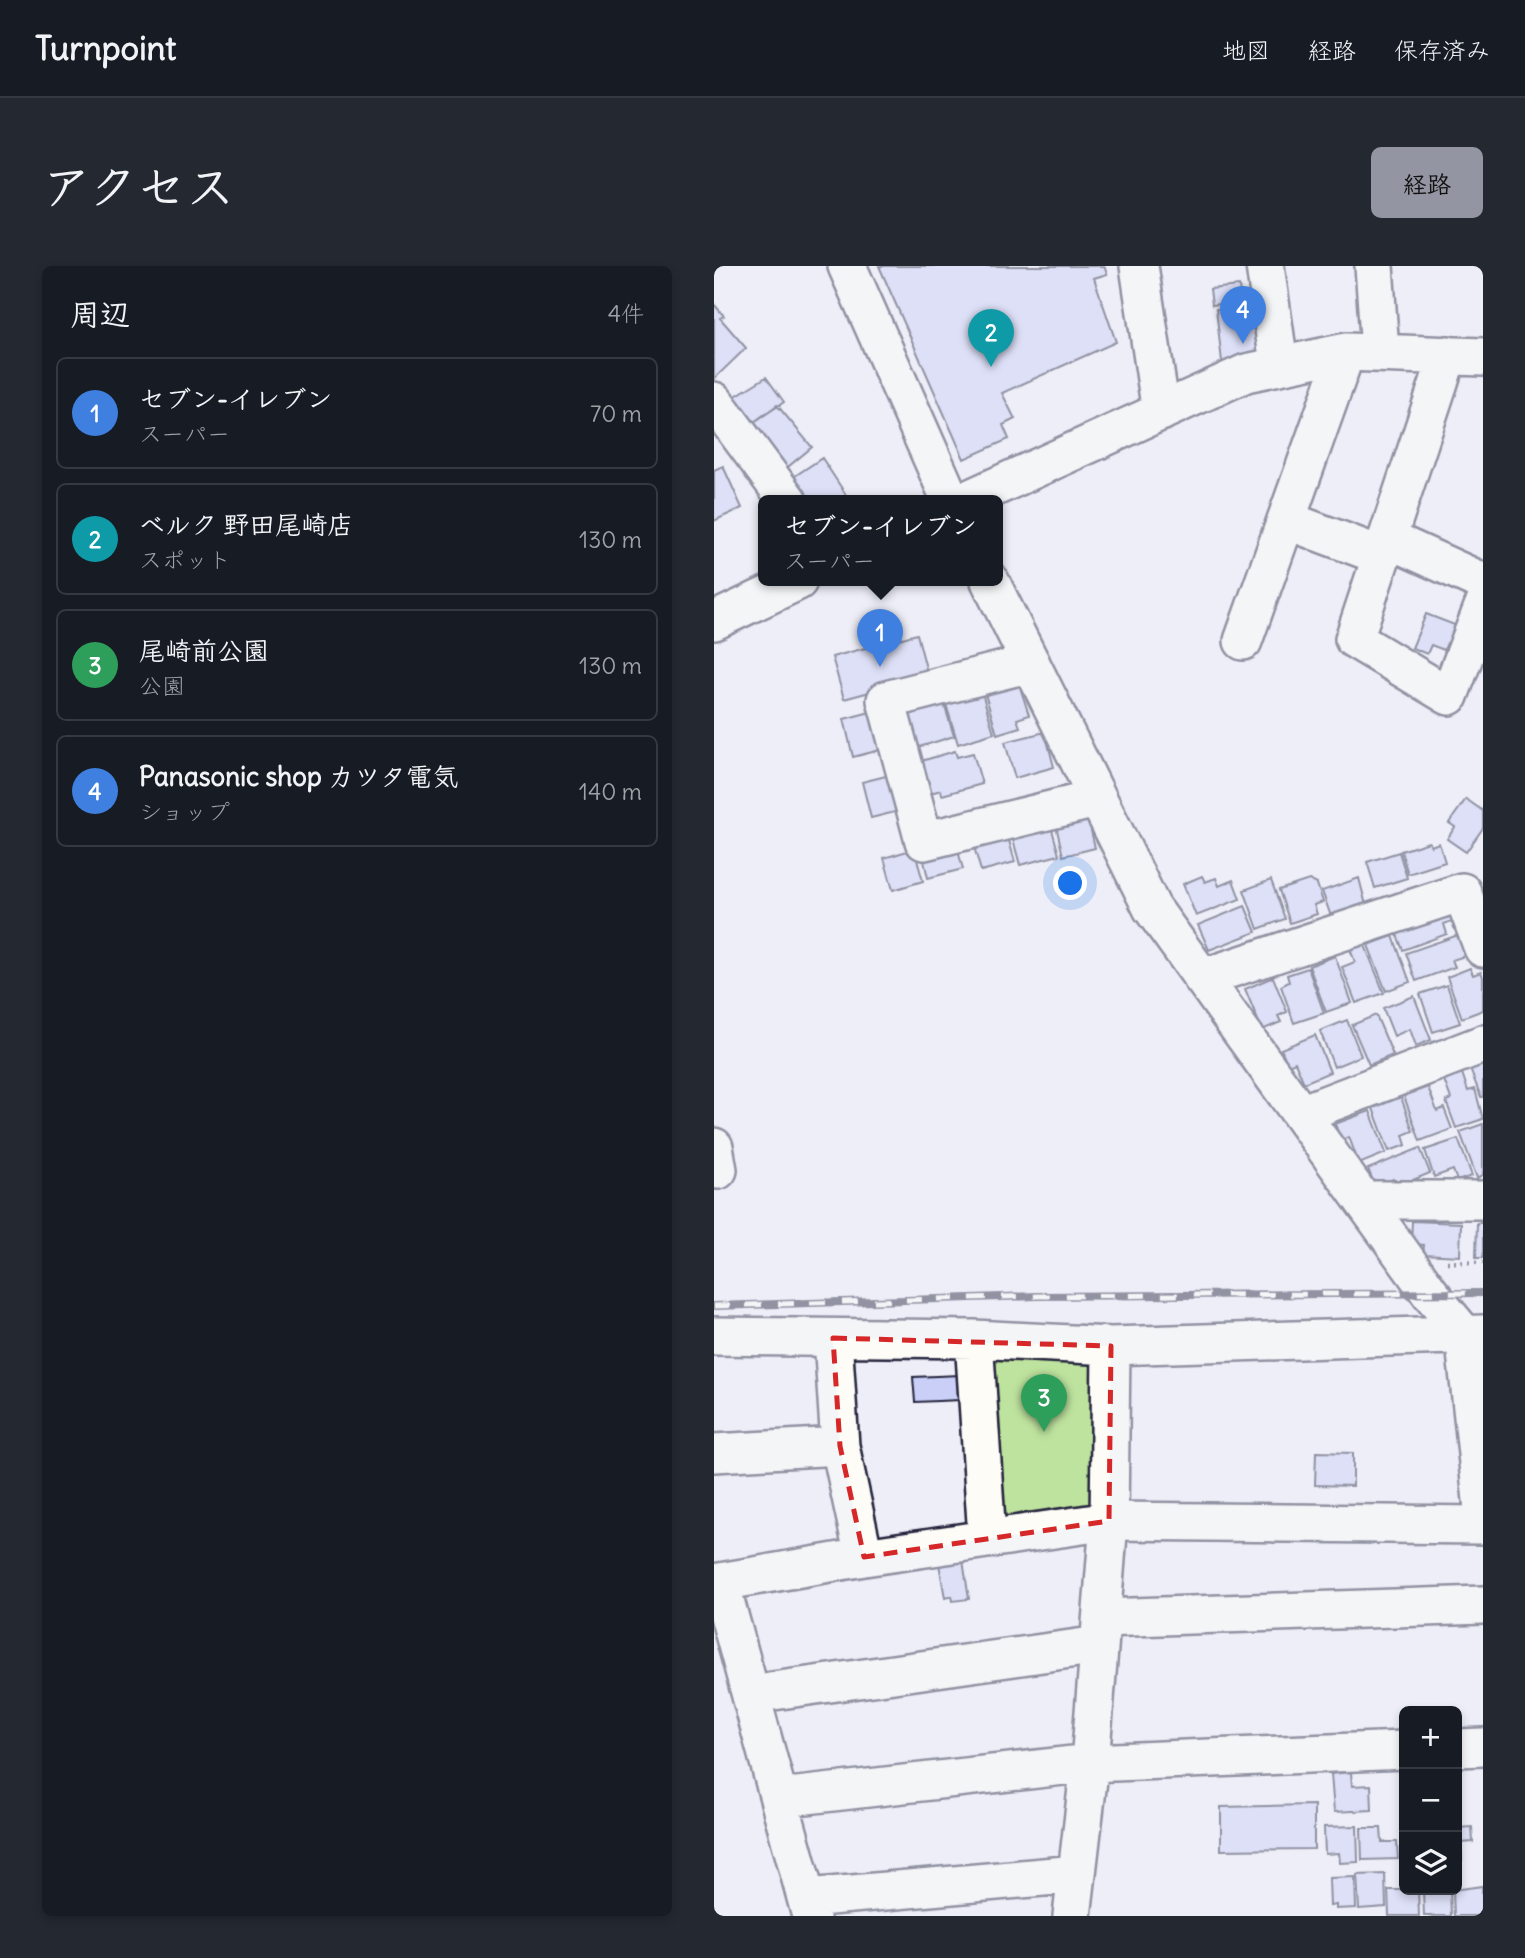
<!DOCTYPE html>
<html lang="ja">
<meta charset="utf-8">
<style>
body{margin:0;font-family:Delius,"Klee One",sans-serif;background:#242831;color:#f1f3f6}
.controls{position:absolute;right:21px;bottom:21px;display:grid;overflow:hidden;border-radius:10px;box-shadow:0 4px 10px #0003}
.controls button{width:63px;height:63px;display:grid;place-items:center;padding:0;border:0;border-bottom:2px solid #363941;background:#171b24;color:#f1f3f6;font:35px sans-serif}
.you{position:absolute;left:357px;top:618px;width:24px;height:24px;margin:-18px;border:5px solid #fff;border-radius:50%;background:#1a73e8;box-shadow:0 0 0 10px #1a73e833}
.badge{display:grid;place-items:center;width:46px;height:46px;border-radius:50%;background:#9495a2;color:#fff;font-size:23px;font-weight:700}
.pin{position:absolute;translate:-50% -58px;filter:drop-shadow(0 2px 4px #0008)}
.pin::after{content:'';position:absolute;top:37px;width:24px;height:21px;background:inherit;clip-path:polygon(0 0,100% 0,50% 100%)}
.popup{position:absolute;left:44px;top:229px;width:245px;height:91px;box-sizing:border-box;display:grid;place-content:center;border-radius:10px;background:#171b24;filter:drop-shadow(0 2px 5px #0005);font-size:23px;white-space:nowrap;color:#9ea1a6}
.popup b{font-size:26px;color:#f1f3f6}
.popup::after{content:'';position:absolute;left:50%;top:100%;margin-left:-14px;border:14px solid transparent;border-top-color:#171b24}
.list{margin:0;padding:0;list-style:none}
h2{display:flex;justify-content:space-between;align-items:center;height:91px;margin:0;padding:0 28px;font-size:30px}
h2 small{font-size:23px;font-weight:400;color:#9ea1a6}
.list li{display:grid;grid-template-columns:46px 1fr auto;gap:21px;align-items:center;box-sizing:border-box;height:112px;margin:0 14px 14px;padding:0 14px;border:2px solid #363941;border-radius:10px}
.list b{display:block;font-size:26px;white-space:nowrap}
.list p{margin:0;font-size:23px;white-space:nowrap;color:#9ea1a6}
.list em{font-size:23px;font-style:normal;color:#9ea1a6}
.icon{flex:none;width:38px;height:38px;fill:none;stroke:currentColor;stroke-width:2;stroke-linecap:round;stroke-linejoin:round}
.map{position:relative;flex:none;width:769px;height:1650px;overflow:hidden;border-radius:10px}
header{display:flex;align-items:center;gap:42px;box-sizing:border-box;height:98px;padding:0 35px;background:#171b24;border-bottom:2px solid #363941}
header strong{font-size:33px}
nav{display:flex;gap:38px;margin-inline-start:auto;font-size:24px}
.intro{display:flex;align-items:center;justify-content:space-between;box-sizing:border-box;height:168px;padding:0 42px}
h1{margin:0;font-size:49px}
.button{padding:18px 32px;border-radius:10px;background:#9495a2;color:#111;font-size:24px;font-weight:700}
main{display:flex;gap:42px;padding:0 42px}
aside{flex:1;background:#171b24;border-radius:10px;box-shadow:0 4px 10px #0003}
.map>svg:first-child{display:block}
.green{fill:#bee39e;stroke:#70826c;stroke-width:2}
.building{fill:#c9cff7;stroke:#22223b;stroke-width:2}
.lines{fill:none;stroke-linecap:round;stroke-linejoin:round}
.minor-casing{stroke:#22223b;stroke-width:42}
.path{stroke:#22223b;stroke-width:4.5;stroke-dasharray:2 5;stroke-linecap:butt}
.minor{stroke:#fdfcf7;stroke-width:37}
.rail-casing{stroke:#22223b;stroke-width:8}
.rail{stroke:#fdfcf7;stroke-width:5;stroke-dasharray:16;stroke-linecap:butt}
.marked{fill:none;stroke:#d62828;stroke-width:5;stroke-dasharray:14 9;stroke-linejoin:round}
</style>
<header>
<strong>Turnpoint</strong>
<nav><a>地図</a><a>経路</a><a>保存済み</a></nav>
</header>
<div class="intro"><h1>アクセス</h1><a class="button">経路</a></div>
<main>
<aside>
<h2>周辺<small>4件</small></h2>
<ul class="list">
<li><span class="badge" style="background:#3f7fe0">1</span><div><b>セブン-イレブン</b><p>スーパー</p></div><em>70 m</em></li>
<li><span class="badge" style="background:#0f9aa8">2</span><div><b>ベルク 野田尾崎店</b><p>スポット</p></div><em>130 m</em></li>
<li><span class="badge" style="background:#2e9e5b">3</span><div><b>尾崎前公園</b><p>公園</p></div><em>130 m</em></li>
<li><span class="badge" style="background:#3f7fe0">4</span><div><b>Panasonic shop カツタ電気</b><p>ショップ</p></div><em>140 m</em></li>
</ul>
</aside>
<div class="map">
<svg width="769" height="1650" viewBox="0 0 769 1650">
<rect width="100%" height="100%" fill="#edeef7"/>
<filter id="ink" filterUnits="userSpaceOnUse"><feTurbulence type="fractalNoise" baseFrequency=".0143" numOctaves="2"/><feDisplacementMap in="SourceGraphic" scale="14" xChannelSelector="R" yChannelSelector="G"/><feConvolveMatrix kernelMatrix="1 2 1 2 8 2 1 2 1" color-interpolation-filters="sRGB"/></filter>
<g filter="url(#ink)">
<path class="green" d="M269 1082 386 1088V1244L279 1259Z"/>
<path class="building" d="M165 0H390L393 8 380 12 402 76 288 127 301 153 289 159 295 173 250 193Z
M525 20 527 35 498 39 496 23Z
M548 37 555 91 508 96 502 43Z
M0 38 10 50 6 52 32 82 0 113Z
M52 111 70 136 40 156 20 131Z
M63 139 98 181 69 205 32 162Z
M108 192 136 235H87L72 216Z
M9 200 28 242 0 255V204Z
M712 348 751 363 743 381 733 377 730 384 717 379 713 388 698 382Z
M203 368 214 410 130 433 118 391Z
M305 418 315 449 303 453 306 461 283 468 271 428Z
M268 427 280 467 244 478 232 438Z
M230 438 240 470 199 483 189 451Z
M164 444 174 482 139 491 130 453Z
M331 466 340 501 301 512 291 476Z
M241 485 243 491 259 487 268 518 228 529 227 524 213 528 204 496Z
M180 508 189 544 157 552 148 516Z
M752 533 769 545V562L752 586 733 573 741 561 735 557Z
M373 547 381 582 349 590 341 555Z
M336 556 345 589 306 599 297 566Z
M292 564 301 596 267 605 258 574Z
M241 574 249 603 214 612 207 582Z
M715 576 717 580 725 577 731 596 694 608 687 585Z
M200 583 209 615 179 624 170 592Z
M685 586 693 612 661 622 653 596Z
M488 610 491 616 502 612 505 620 519 614 526 633 482 650 469 618Z
M645 612 653 643 619 656 608 625Z
M557 614 571 653 544 663 530 624Z
M595 614 603 618 609 636 600 639 603 648 576 657 565 624Z
M731 637 738 655 730 658 733 668 689 684 678 656Z
M531 640 542 666 495 684 484 659Z
M750 667 757 688 738 694 741 701 702 715 692 687Z
M679 670 696 716 672 725 654 679Z
M650 677 670 727 642 737 628 701 641 696 636 683Z
M621 690 638 737 612 746 595 700Z
M594 702 610 747 580 757 567 720 575 716 573 709Z
M756 702 759 709 767 706 769 711V744L748 752 733 711Z
M559 711 573 746 564 750 567 756 548 764 531 723Z
M733 719 746 757 719 766 706 728Z
M700 730 717 774 702 780 696 763 680 770 669 742Z
M662 749 679 789 655 799 638 759Z
M633 754 647 790 620 801 606 765Z
M601 769 616 806 590 817 581 796 574 799 567 783Z
M769 798V831H767L756 803Z
M747 804 754 825 761 823 769 853 742 862 732 835 737 833 729 811Z
M714 821 723 845 730 842 738 863 706 875 690 830Z
M687 831 699 865 689 869 692 879 675 885 659 842Z
M656 845 672 887 645 898 635 871 627 874 621 858Z
M769 858V909L763 912 746 866Z
M744 873 758 910 743 915 739 904 720 911 711 884Z
M706 882 716 907 682 921 679 913 661 920 654 903Z
M698 955 747 957 746 990 709 988 710 979 697 978Z
M763 957H769V992H762Z
M246 1109 247 1134 201 1136 199 1111Z
M602 1186 639 1187V1220L601 1219Z
M248 1288 255 1333 239 1335 238 1330 231 1332 224 1292Z
M637 1506 638 1520 657 1519 658 1544 620 1546 617 1508Z
M600 1539V1583L507 1584V1541Z
M643 1560 644 1596 626 1597 625 1587 611 1588 610 1561Z
M758 1561 759 1576 747 1577 748 1594H743V1562Z
M647 1562H667L668 1576H683L684 1593 648 1594Z
M671 1608 672 1641 645 1643 643 1609Z
M641 1611 642 1642 622 1643V1639L616 1640 615 1612Z
M768 1620 769 1650H740L739 1624Z
M674 1624H704L705 1650H675Z
M709 1624H736L737 1650H710Z"/>
<g class="lines">
<g class="minor-casing">
<path id="minor" d="M133 0 237 235
M425 0 447 146
M551 0 565 98
M660 0 666 85
M734 89 640 373 735 430 769 341
M0 135 74 235
M250 235 532 107 632 86 769 91
M572 254 668 290
M674 273 769 316
M276 315 438 642 716 1027 750 1068 769 1243
M0 355 84 315
M529 375 632 86
M317 397 172 434 210 575 382 533
M488 712 748 626 769 682
M587 848 769 778
M0 881 4 904
M649 934H769
M0 1070 260 1073 397 1080 769 1068
M119 1072 126 1180 150 1291
M260 1073 273 1272
M0 1187 126 1180
M6 1316 97 1650
M0 1317 150 1291 395 1255 769 1259
M388 1352 769 1339
M38 1428 385 1379
M743 1482 769 1481
M66 1532 376 1497 690 1484
M93 1632 363 1608
M358 1650 376 1497 395 1255 397 1080"/>
</g>
<path class="path" d="M733 996 769 997"/>
<use href="#minor" class="minor"/>
<g class="rail-casing">
<path id="rail" d="M0 1040 324 1030 769 1027"/>
</g>
<use href="#rail" class="rail"/>
</g>
</g>
<path d="M0 0H769V1650H0ZM119 1072 397 1080 395 1255 150 1291 126 1180Z" fill="#edeef7" fill-opacity=".55" fill-rule="evenodd"/>
<path class="marked" d="M119 1072 397 1080 395 1255 150 1291 126 1180Z"/>
</svg>
<div class="controls">
<button>+</button>
<button>−</button>
<button><svg class="icon" aria-label="layers" viewBox="0 0 24 24"><path d="M12 4l9 5-9 5-9-5zM3 14l9 5 9-5"/></svg></button>
</div>
<div class="you"></div>
<div class="pin badge" style="left:166px;top:401px;background:#3f7fe0">1</div>
<div class="popup"><b>セブン-イレブン</b>スーパー</div>
<div class="pin badge" style="left:277px;top:101px;background:#0f9aa8">2</div>
<div class="pin badge" style="left:330px;top:1166px;background:#2e9e5b">3</div>
<div class="pin badge" style="left:529px;top:78px;background:#3f7fe0">4</div>
</div>
</main>
